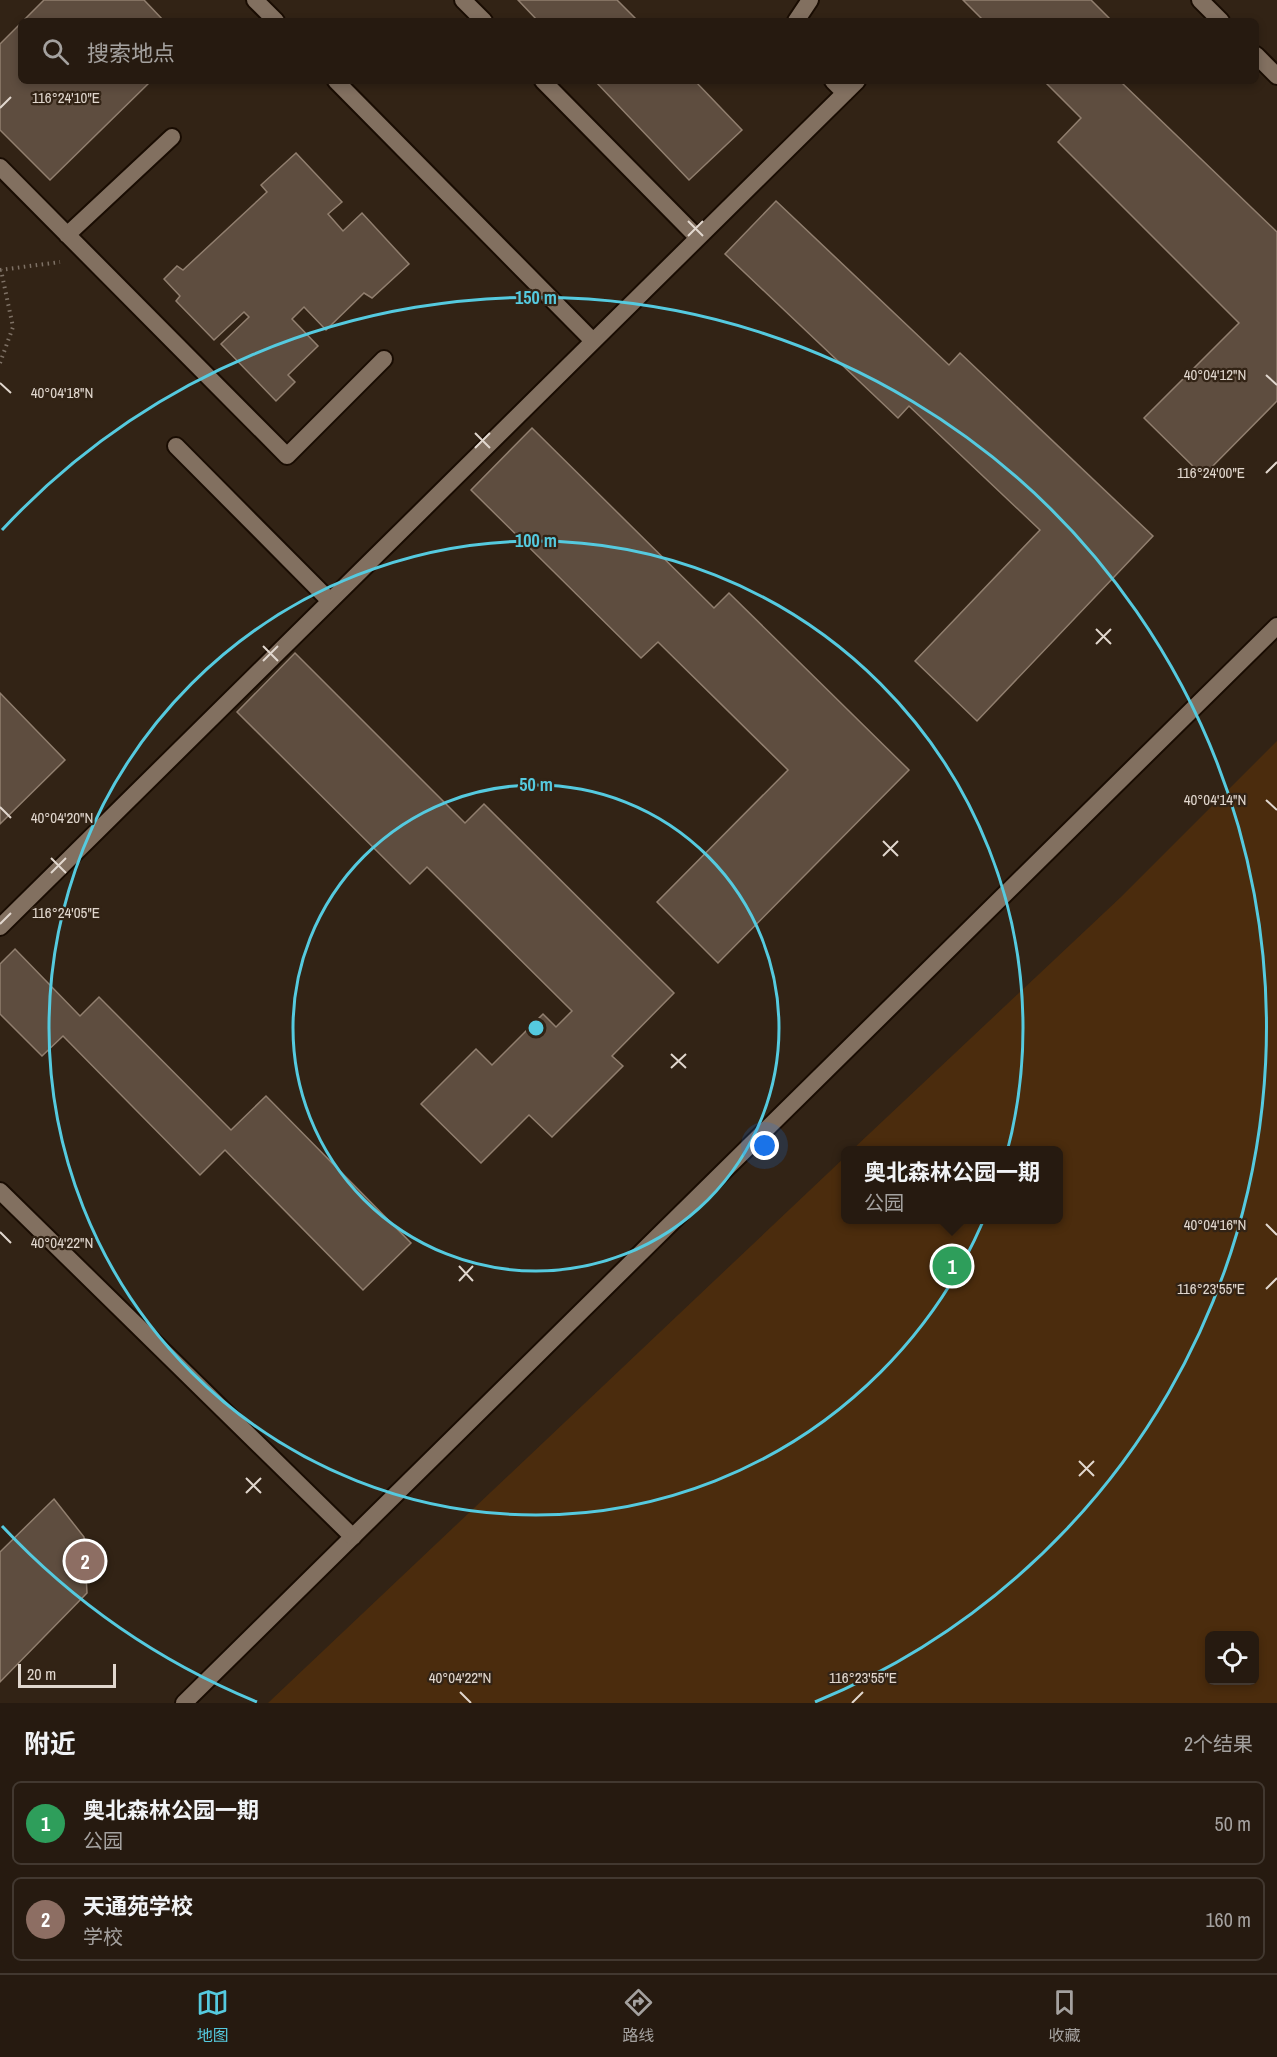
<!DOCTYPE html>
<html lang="zh">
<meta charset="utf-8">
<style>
body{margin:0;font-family:"Archivo Narrow","Noto Sans SC",sans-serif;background:#2e2319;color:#f1f3f6}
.controls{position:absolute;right:18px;bottom:18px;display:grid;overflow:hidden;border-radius:9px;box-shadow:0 3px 9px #0003}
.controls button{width:54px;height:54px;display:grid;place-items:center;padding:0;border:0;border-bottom:2px solid #423830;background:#261a10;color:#f1f3f6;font:30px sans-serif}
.scale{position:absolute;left:18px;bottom:15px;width:98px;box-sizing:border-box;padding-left:6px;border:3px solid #e1d7ce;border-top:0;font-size:16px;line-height:21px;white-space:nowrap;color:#e1d7ce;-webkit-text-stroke:4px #322315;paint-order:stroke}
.you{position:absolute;left:765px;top:1146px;width:21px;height:21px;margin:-15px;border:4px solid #fff;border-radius:50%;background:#1a73e8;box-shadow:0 0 0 9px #1a73e833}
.badge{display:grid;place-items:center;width:39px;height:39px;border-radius:50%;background:#55cadf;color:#fff;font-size:20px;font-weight:700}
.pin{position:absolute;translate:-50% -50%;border:3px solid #fff;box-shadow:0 2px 6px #0006}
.popup{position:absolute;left:841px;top:1146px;width:222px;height:78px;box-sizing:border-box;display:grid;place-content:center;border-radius:9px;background:#261a10;filter:drop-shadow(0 2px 4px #0005);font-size:20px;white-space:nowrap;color:#a4a19f}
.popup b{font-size:22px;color:#f1f3f6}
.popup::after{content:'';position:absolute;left:50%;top:100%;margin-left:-12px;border:12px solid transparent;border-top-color:#261a10}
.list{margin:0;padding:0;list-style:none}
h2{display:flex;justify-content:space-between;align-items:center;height:78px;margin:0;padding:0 24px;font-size:26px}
h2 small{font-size:20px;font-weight:400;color:#a4a19f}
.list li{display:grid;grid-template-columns:39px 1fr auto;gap:18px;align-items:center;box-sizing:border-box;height:84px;margin:0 12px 12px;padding:0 12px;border:2px solid #423830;border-radius:9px}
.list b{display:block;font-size:22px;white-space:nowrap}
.list p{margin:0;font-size:20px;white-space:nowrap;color:#a4a19f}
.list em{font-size:20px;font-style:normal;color:#a4a19f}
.icon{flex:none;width:33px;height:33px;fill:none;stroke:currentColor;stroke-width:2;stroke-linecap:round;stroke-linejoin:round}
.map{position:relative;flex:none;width:1277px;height:1703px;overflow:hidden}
.search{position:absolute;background:#261a10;box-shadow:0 3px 9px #0003;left:18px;right:18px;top:18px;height:66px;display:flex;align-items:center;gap:15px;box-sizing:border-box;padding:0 21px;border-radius:9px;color:#a4a19f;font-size:22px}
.sheet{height:270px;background:#261a10}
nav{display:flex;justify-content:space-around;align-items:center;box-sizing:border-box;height:84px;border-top:2px solid #423830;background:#261a10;font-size:16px;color:#a4a19f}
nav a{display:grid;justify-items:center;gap:3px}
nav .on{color:#55cadf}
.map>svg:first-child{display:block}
.green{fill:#4b2c0d;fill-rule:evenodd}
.building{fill:#5e4d3f;stroke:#917f6f;stroke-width:1.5}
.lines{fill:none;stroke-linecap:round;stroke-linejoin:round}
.minor-casing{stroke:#190c02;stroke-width:20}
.tertiary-casing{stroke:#190c02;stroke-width:20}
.path{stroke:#7e7165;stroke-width:4;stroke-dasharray:1.5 4.5;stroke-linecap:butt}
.minor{stroke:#827060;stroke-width:16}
.tertiary{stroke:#827060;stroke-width:16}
.ticks{fill:none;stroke:#e1d7ce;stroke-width:2}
.ring{fill:none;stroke:#55cadf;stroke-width:3}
.ticks-label{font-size:15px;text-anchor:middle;fill:#e1d7ce;stroke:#322315;stroke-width:4.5;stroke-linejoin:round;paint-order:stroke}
.centre{fill:#55cadf;stroke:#322315;stroke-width:3}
.ring-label{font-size:18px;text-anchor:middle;font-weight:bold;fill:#55cadf;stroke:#322315;stroke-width:4.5;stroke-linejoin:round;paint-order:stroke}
</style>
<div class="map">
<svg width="1277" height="1703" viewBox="0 0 1277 1703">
<rect width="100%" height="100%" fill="#322315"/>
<path class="green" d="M1277 741V1703H268L845 1157 846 1220H1058V1150H852L1121 897ZM1210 1636H1254V1680H1210Z"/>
<path class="building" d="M44 0H144L164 21H23Z
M518 0H617L638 21H538Z
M963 0H1091L1112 21H984Z
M21 23V81H151L50 180 0 130V44Z
M595 81H695L742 130 689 180Z
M1044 81H1124L1122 83 1277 232V401L1203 476 1144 418 1239 323 1058 142 1081 118Z
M296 153 342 202 328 214 343 231 362 213 409 264 372 298 364 293 326 330 304 307 292 319 318 346 288 375 295 382 276 401 221 344 249 317 244 312 214 340 176 301 180 296 164 279 177 266 183 270 267 192 261 185Z
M776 201 949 365 960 353 1153 536 977 721 915 661 1040 530 909 406 898 418 725 254Z
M532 428 714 608 729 593 909 770 718 963 657 902 788 770 658 642 641 658 471 490Z
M295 653 465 823 484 804 674 993 612 1056 623 1066 552 1137 529 1115 481 1163 421 1104 476 1049 492 1065 543 1014 556 1027 572 1011 427 867 410 884 237 712Z
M0 693 65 760 0 824Z
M15 949 80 1016 99 997 231 1130 266 1096 411 1243 363 1290 225 1150 200 1175 63 1036 42 1056 0 1014V964Z
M54 1499 84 1537 87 1593 0 1682V1552Z"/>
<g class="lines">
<g class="minor-casing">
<path id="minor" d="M255 0 276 21
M463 0 484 21
M1200 0 1221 21
M796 21 810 0
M1256 55 1277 76
M336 81 593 341
M543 81 698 238
M833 81 845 93
M0 167 287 456 384 359
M67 235 172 137
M176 446 330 601
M0 927 857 81
M184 1703 1277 626"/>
</g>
<g class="tertiary-casing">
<path id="tertiary" d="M0 1191 353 1537"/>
</g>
<path class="path" d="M0 270 60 262
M0 363 13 327 1 270"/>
<use href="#minor" class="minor"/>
<use href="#tertiary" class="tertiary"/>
</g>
<path class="ticks" d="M0 108 11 97M688 221 703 236M688 236 703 221M1266 375 1277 385M0 383 11 393M475 433 490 448M475 448 490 433M1266 473 1277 462M1096 629 1111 644M1096 644 1111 629M263 646 278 661M263 661 278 646M1266 800 1277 810M0 807 11 818M883 841 898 856M883 856 898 841M51 858 66 873M51 873 66 858M0 924 11 913M671 1054 686 1068M671 1068 686 1054M1266 1224 1277 1235M0 1232 11 1243M459 1266 473 1281M459 1281 473 1266M1266 1289 1277 1278M1079 1461 1094 1476M1079 1476 1094 1461M246 1478 261 1493M246 1493 261 1478M460 1692 471 1703M852 1703 863 1692"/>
<g class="ring">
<circle cx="536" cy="1028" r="243"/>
<circle cx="536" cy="1028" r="487"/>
<path d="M257 1702A730 730 0 0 1 2 1526M2 530A730 730 0 1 1 815 1702"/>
</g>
<g class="ticks-label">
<text x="66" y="103">116°24'10"E</text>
<text x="1215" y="380">40°04'12"N</text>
<text x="62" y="398">40°04'18"N</text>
<text x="1211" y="478">116°24'00"E</text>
<text x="1215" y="805">40°04'14"N</text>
<text x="62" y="823">40°04'20"N</text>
<text x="66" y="918">116°24'05"E</text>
<text x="1215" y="1230">40°04'16"N</text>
<text x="62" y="1248">40°04'22"N</text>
<text x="1211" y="1294">116°23'55"E</text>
<text x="460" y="1683">40°04'22"N</text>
<text x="863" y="1683">116°23'55"E</text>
</g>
<circle cx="536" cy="1028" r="9" class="centre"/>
<g class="ring-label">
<text x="536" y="304">150 m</text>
<text x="536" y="547">100 m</text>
<text x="536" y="791">50 m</text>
</g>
</svg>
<div class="controls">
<button><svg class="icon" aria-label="locate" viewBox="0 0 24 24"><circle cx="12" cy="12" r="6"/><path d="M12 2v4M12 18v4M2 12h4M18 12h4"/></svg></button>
</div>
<div class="scale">20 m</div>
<div class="you"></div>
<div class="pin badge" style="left:952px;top:1266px;background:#2e9e5b">1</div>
<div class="popup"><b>奥北森林公园一期</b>公园</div>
<div class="pin badge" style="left:85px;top:1561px;background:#8d6e63">2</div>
<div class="search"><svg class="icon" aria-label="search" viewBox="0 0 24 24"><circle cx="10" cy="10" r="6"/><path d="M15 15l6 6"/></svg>搜索地点</div>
</div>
<section class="sheet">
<h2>附近<small>2个结果</small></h2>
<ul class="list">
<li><span class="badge" style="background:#2e9e5b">1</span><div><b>奥北森林公园一期</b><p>公园</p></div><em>50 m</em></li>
<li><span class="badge" style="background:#8d6e63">2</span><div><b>天通苑学校</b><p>学校</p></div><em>160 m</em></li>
</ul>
</section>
<nav>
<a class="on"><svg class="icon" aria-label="map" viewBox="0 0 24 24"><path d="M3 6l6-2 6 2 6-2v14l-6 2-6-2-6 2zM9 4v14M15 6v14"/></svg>地图</a>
<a><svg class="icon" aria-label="directions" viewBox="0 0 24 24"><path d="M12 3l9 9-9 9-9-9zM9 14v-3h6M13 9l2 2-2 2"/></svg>路线</a>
<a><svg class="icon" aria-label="saved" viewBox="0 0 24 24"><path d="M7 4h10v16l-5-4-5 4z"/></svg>收藏</a>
</nav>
